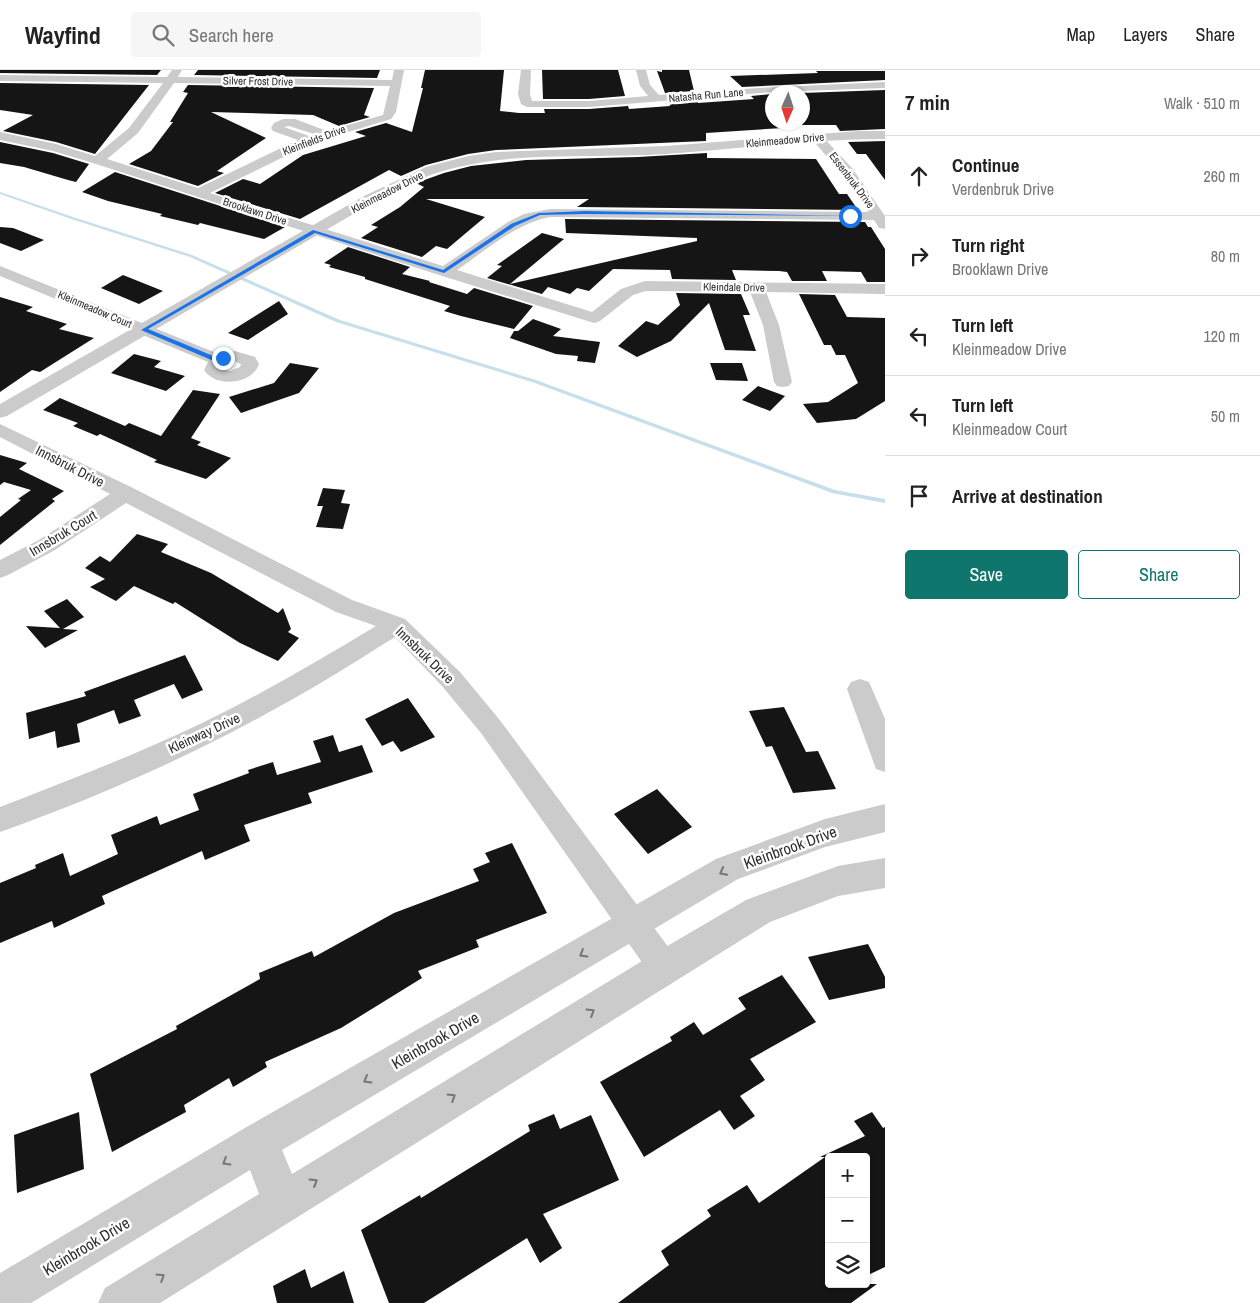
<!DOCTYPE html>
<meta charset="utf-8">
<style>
body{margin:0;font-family:"Archivo Narrow",sans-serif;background:#f6f6f6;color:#222}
.controls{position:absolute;right:15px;bottom:15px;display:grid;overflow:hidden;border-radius:5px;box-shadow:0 1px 4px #0004}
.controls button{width:45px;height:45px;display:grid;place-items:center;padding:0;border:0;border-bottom:1px solid #e0e0e0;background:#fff;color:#222;font:25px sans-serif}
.compass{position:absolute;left:765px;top:15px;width:45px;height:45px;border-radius:50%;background:#fff;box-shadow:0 1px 4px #0004;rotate:183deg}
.stop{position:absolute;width:15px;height:15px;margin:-11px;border:4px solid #1a73e8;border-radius:50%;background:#fff}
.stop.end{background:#1a73e8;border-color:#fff;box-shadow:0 1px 5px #0008}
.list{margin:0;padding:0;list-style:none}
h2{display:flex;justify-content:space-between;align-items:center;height:65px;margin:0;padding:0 20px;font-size:21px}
h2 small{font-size:16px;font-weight:400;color:#767676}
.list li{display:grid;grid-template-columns:32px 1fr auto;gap:15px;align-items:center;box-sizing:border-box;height:80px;padding:0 20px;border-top:1px solid #e0e0e0}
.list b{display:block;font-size:19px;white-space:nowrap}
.list p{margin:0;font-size:16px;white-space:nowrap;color:#767676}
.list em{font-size:16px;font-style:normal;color:#767676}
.actions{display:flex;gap:10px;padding:15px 20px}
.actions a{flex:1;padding:11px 0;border:1px solid #0f766e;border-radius:5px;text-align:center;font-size:18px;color:#0f766e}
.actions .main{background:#0f766e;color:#fff}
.icon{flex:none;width:28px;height:28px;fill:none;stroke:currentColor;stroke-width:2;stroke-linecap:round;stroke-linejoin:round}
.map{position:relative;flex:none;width:885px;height:1233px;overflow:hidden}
header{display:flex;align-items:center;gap:30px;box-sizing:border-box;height:70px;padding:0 25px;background:#fff;border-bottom:1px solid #e0e0e0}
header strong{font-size:24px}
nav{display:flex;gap:28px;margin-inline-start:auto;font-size:18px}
.search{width:350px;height:45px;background:#f6f6f6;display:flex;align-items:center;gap:12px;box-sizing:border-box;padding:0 18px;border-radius:5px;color:#767676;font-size:19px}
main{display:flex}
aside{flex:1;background:#fff}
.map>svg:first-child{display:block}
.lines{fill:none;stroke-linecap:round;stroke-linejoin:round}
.stream{fill:#c7dfeb;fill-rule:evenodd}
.building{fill:#151515}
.minor{fill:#cbcbcb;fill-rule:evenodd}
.tertiary{fill:#cbcbcb;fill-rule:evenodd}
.oneway{stroke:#757575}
.route{fill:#1a73e8}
.labels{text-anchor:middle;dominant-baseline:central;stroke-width:5;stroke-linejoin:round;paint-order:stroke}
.far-street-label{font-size:11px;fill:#2e2e2e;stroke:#fff}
.street-label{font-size:14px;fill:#2e2e2e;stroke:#fff}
.near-street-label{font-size:16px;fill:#2e2e2e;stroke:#fff}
</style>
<header>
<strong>Wayfind</strong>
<div class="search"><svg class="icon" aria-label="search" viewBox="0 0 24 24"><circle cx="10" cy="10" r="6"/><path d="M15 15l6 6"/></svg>Search here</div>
<nav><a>Map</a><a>Layers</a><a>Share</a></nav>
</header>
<main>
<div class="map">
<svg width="885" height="1233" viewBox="0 0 885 1233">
<rect width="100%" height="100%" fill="#fff"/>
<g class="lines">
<path class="stream" d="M0 122 73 147 192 185 340 250 536 310 835 420 885 429V433L832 423 532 312 336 252 190 187 71 149 0 124Z"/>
</g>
<path class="building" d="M0 0H161L157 5 0 3Z
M198 0H380L377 8 194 5Z
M425 0H504L500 41 519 43H545L544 39H589L628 36 629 39 670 36 669 32 697 30 698 33 754 29 751 26 772 24V52H802V23L885 20V59L840 61 836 55H780L783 58 706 63V71L496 80 468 84 426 95 401 106 389 100 300 149 215 123 243 109 260 114 303 85 366 66 355 62 386 53 412 62 423 18H421Z
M542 0H618L625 26 589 29H543Z
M662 0H689L694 21 665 23 657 1 662 2Z
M816 1H885V10L742 17 730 6 818 3Z
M0 13 149 15 95 84 56 72 3 61 33 45 0 40Z
M188 15 374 18 364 45 370 47 339 56 313 45 211 42 266 68 217 101 224 103 198 116 129 94 151 81 173 52H170L188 23 183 22Z
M885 71V110L866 84H857L848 72Z
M0 72 53 83 89 94 76 112 68 110 24 97 0 93Z
M707 83V88L816 89 839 124H847L858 140 577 137 589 129H426L485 147 447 179 436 176 422 187 361 168 378 157 371 155 400 137 424 117 416 113 444 103 471 96 526 90 638 87Z
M115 102 285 157 264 169 200 153 198 155 160 146 162 144 108 131 82 122Z
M565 149 865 152 868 157H871L885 179V212H867L861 202 822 201 827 211H792L787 202 779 201 732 200 736 210 672 209 670 200 613 199 589 221 577 218 570 224 548 217 542 224 487 208 502 196 497 195 542 163 564 169 510 214 697 171V168L566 163Z
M0 157 13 158 44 170 21 181 0 173Z
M348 177 410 197 402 204 430 211 429 212 467 224 474 218 533 236 514 259 461 246 444 241 450 236 365 209V207L329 197 331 195 324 193Z
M123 205 163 221 139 234 101 218Z
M676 223 741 224 750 245H743L756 281 725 280 709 233 671 271 637 287 618 276 646 251 658 255 680 235Z
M799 224 835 225 847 247 885 248V331L856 349 817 353 803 334 828 332 858 313 845 285H836L831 275H824Z
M0 227 33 237 26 241 67 254 59 259 94 268 40 302 32 300 0 322Z
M279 231 288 244 248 270 228 263Z
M533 249 561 259 553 266 600 272 595 293 577 291 578 286 556 284 510 268 514 261H518Z
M134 284 161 291 154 297 185 306 166 321 111 303Z
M290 293 319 298 299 323 241 343 229 327 274 313Z
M710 293H742L748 311 716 310Z
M758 316 785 326 770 341 742 330Z
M193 320 220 324 191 368 201 372 197 375 231 388 206 409 154 392 157 390 100 364 97 366 73 356 78 353 43 340 60 328 125 356 129 353 161 366Z
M0 385 27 393 19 399 64 421 52 429 55 431 0 475V447L21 430 18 429 31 420 4 412 0 415Z
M323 418 345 420 341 433 350 434 343 459 316 457 323 436H317Z
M137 464 168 474 161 482 211 503 278 543 283 538 291 559 288 562 299 568 278 591 240 573 175 532 173 534 134 516 116 531 90 517 105 509 85 498 100 486 110 492Z
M67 529 84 547 63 559 78 560 45 578 26 556 60 558 44 541Z
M185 585 203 620 182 629 174 614 134 630 141 646 119 654 114 640 77 654 80 672 57 678 55 661 29 669 26 643 86 626 84 622Z
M408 628 435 667 401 682 393 671 382 676 365 649Z
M784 637 806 682 818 681 836 719 793 723 772 676 766 677 749 641Z
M333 665 339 682 362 675 373 702 308 723 312 733 244 755 250 771 205 790 202 781 102 826 105 834 54 858 52 851 0 873V813L36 798 35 795 63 783 70 806 118 784 111 765 157 746 160 755 199 740 193 724 249 703 248 700 273 692 277 705 321 692 313 671Z
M657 719 692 757 648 784 614 744Z
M512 773 547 843 476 870 479 877 418 901 422 908 341 958 265 992 267 997 233 1017 229 1008 184 1035 186 1042 112 1082 90 1004 177 959 176 956 260 909 259 903 312 881 314 887 394 843 479 811 473 799 490 792 485 783Z
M868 874 885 907V918L829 930 808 887Z
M782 905 816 952 750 989 765 1010 740 1026 755 1046 734 1060 720 1040 644 1087 600 1012 672 971 670 967 694 952 703 965 746 939 738 928Z
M79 1042 84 1099 17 1123 14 1065Z
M872 1042 883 1058 885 1057V1197L866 1206V1087H829V1214H877L851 1233H618L669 1195 661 1181 711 1146 707 1140 747 1115 759 1133 825 1087H820L865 1066 854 1051Z
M554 1044 560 1059 591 1045 619 1110 543 1144 562 1178 540 1193 527 1168 424 1233H389L361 1160 420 1125 421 1128 530 1061 528 1055Z
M305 1199 311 1218 344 1201 354 1233H277L273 1216Z"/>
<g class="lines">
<path class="minor" d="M172 0H182L178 7 392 10 394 0H404L396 42 391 49 312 73 210 123 443 196 508 152 524 144 550 139 868 142 842 104 810 67 816 63 820 64 852 98 885 146V159L879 158 874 150 550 147C515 154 486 180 457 200L592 242 621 219 645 211 885 214V224L766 222 779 255 792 312 789 316 783 317 777 316 774 312 763 255 750 222 646 221 633 225 600 251 594 253 439 205 93 93 53 81 0 70V62L56 74 95 86 129 58 163 13 0 11V5L167 7ZM174 13 390 16 383 45 327 61 295 49H283L274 53 271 58 273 61 298 70 198 118 107 89 138 63ZM289 56 314 64 309 66 284 57Z
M521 0H531L530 24 532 31H589L648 26 640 16 636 0H646L650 15 659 25 758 18 885 12V18L772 22 589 37H527L521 34 518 24Z
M0 196 219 284 235 281 255 287 259 294C252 315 216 318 204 300L208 292 0 206ZM234 291 241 294 240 297 230 301 222 299 224 295Z
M0 354 133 418 352 530 405 549 460 602 499 649 675 886 680 897 675 908 664 913 653 908 481 663 442 616 395 567C352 594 309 621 264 645 180 691 90 730 0 762V737C67 711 135 685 200 654 260 625 318 591 376 556L336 542 126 433 55 480 8 505 0 508V490L39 470 110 424 0 367Z
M860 609 869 612 885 649V702L876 699 847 619 851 612Z"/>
<path class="tertiary" d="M858 61H885V69C811 69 739 79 666 84 592 89 515 80 443 101 419 108 397 120 374 132L7 346 0 348V334L364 126 426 97 468 86 496 82 666 76Z
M885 734V762L825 777 738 809 282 1080 292 1104 652 885 746 830 838 796 885 788V818L838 826 770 852 160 1233H98L105 1218 259 1124 250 1100 31 1233H0V1203L245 1058 716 789 825 749Z"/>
</g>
<defs><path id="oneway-chevron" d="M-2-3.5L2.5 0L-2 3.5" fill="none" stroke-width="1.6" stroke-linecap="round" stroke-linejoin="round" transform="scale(1.25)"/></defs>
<g class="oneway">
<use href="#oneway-chevron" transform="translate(723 802) rotate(152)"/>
<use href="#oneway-chevron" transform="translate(583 884) rotate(150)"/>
<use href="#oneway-chevron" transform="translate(591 942) rotate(-32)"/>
<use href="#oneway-chevron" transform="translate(367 1010) rotate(150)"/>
<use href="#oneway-chevron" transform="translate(452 1027) rotate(-32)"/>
<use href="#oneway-chevron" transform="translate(226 1092) rotate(149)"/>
<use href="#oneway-chevron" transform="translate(314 1112) rotate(-32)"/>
<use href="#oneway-chevron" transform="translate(161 1207) rotate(-32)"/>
</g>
<path class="route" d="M585 141 852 146 585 144 540 145 515 156 444 203 315 163 148 259 218 288 225 287V289L216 292 141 260 313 160 443 200 511 154 539 143Z"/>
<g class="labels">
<g class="far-street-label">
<text transform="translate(258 11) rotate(1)">Silver Frost Drive</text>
<text transform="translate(706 25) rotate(-5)">Natasha Run Lane</text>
<text transform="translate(314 70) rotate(-21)">Kleinfields Drive</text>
<text transform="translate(785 70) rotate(-5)">Kleinmeadow Drive</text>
<text transform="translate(852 110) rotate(53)">Essenbruk Drive</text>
<text transform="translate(387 122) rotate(-27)">Kleinmeadow Drive</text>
<text transform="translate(255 141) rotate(18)">Brooklawn Drive</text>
<text transform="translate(734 217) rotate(1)">Kleindale Drive</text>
<text transform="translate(95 239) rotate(23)">Kleinmeadow Court</text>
</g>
<g class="street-label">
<text transform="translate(70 396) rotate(27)">Innsbruk Drive</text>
<text transform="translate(63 463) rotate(-31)">Innsbruk Court</text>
<text transform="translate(425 585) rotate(44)">Innsbruk Drive</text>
<text transform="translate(204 663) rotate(-25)">Kleinway Drive</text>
</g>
<g class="near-street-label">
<text transform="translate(790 777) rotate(-20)">Kleinbrook Drive</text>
<text transform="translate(435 970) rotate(-30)">Kleinbrook Drive</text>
<text transform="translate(86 1176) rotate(-31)">Kleinbrook Drive</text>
</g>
</g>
</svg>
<div class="controls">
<button>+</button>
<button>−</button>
<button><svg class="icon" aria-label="layers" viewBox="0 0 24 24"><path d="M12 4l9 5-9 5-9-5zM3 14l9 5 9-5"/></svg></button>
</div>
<svg class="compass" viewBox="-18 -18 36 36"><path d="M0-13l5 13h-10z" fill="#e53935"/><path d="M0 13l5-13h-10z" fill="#767676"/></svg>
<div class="stop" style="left:850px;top:146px"></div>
<div class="stop end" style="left:223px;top:288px"></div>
</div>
<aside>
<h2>7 min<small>Walk · 510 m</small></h2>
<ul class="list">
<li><svg class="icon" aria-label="ahead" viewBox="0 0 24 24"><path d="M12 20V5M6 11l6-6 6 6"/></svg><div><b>Continue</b><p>Verdenbruk Drive</p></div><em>260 m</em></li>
<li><svg class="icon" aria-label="right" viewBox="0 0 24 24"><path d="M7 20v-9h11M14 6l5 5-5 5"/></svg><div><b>Turn right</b><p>Brooklawn Drive</p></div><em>80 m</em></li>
<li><svg class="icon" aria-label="left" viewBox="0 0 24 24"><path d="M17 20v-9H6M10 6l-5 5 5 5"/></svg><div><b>Turn left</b><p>Kleinmeadow Drive</p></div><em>120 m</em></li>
<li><svg class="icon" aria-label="left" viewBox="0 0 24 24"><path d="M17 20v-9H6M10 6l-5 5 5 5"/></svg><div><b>Turn left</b><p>Kleinmeadow Court</p></div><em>50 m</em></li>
<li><svg class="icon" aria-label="arrive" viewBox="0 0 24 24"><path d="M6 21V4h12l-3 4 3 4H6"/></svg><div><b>Arrive at destination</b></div></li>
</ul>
<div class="actions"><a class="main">Save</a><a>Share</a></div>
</aside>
</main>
